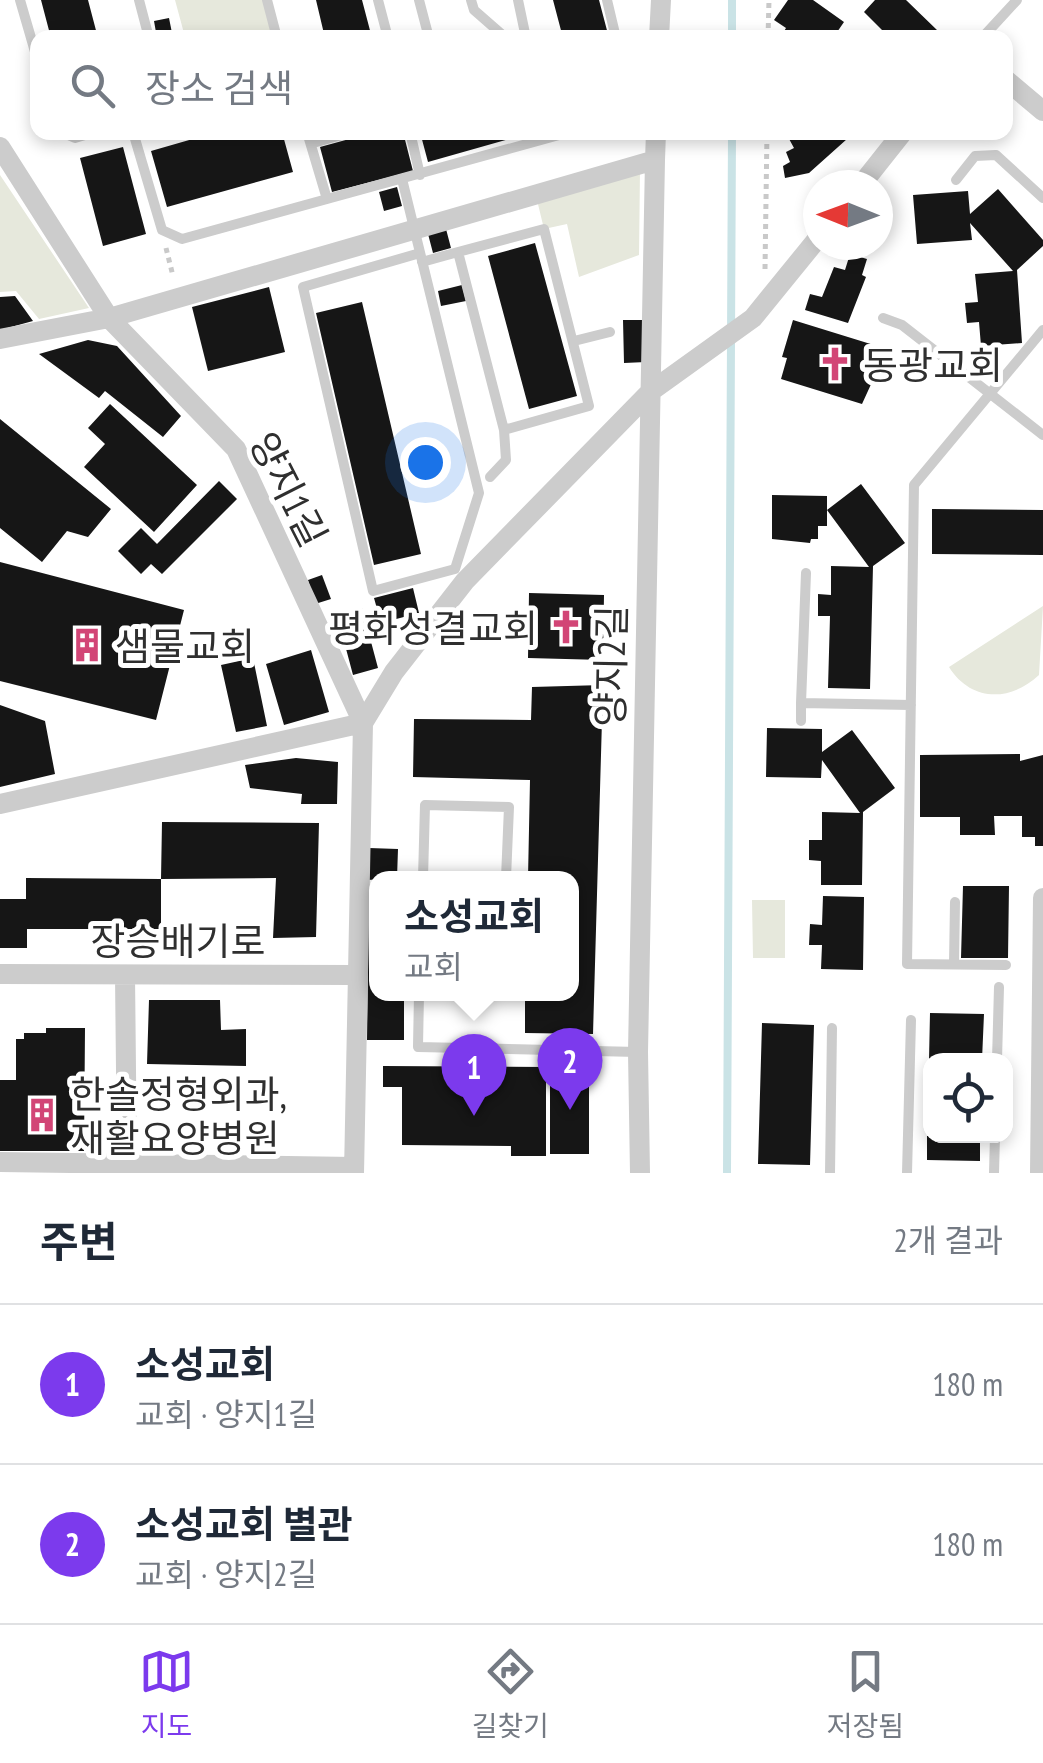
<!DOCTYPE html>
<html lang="ko">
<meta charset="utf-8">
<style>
body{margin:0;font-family:"PT Sans Narrow","Noto Sans KR",sans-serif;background:#f6f6f7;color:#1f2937}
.controls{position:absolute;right:30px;bottom:30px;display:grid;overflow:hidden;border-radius:20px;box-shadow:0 5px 15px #0003}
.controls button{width:90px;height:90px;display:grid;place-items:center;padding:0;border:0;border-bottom:2px solid #e0e1e3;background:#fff;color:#1f2937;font:50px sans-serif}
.compass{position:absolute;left:803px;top:170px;width:90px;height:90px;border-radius:50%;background:#fff;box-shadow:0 5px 15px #0003;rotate:271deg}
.you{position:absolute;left:425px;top:462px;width:35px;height:35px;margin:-25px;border:8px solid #fff;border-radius:50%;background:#1a73e8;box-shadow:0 0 0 15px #1a73e833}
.badge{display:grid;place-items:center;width:65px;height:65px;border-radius:50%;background:#7c3aed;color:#fff;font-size:32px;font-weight:700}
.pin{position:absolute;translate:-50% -82px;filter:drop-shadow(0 2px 5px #0008)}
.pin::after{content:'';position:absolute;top:52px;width:35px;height:30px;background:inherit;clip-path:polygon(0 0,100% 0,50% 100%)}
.popup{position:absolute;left:369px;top:871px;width:210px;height:130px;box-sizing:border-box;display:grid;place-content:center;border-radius:20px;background:#fff;filter:drop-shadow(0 2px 8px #0005);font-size:32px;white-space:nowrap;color:#747a83}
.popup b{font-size:38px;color:#1f2937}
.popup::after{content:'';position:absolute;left:50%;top:100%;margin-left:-20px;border:20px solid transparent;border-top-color:#fff}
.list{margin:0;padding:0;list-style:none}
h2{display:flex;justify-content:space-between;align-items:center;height:130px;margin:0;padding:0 40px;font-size:42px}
h2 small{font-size:32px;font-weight:400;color:#747a83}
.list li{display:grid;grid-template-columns:65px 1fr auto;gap:30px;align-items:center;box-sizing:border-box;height:160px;padding:0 40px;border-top:2px solid #e0e1e3}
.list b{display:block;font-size:38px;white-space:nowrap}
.list p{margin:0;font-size:32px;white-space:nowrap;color:#747a83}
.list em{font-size:32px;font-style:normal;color:#747a83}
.icon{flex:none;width:55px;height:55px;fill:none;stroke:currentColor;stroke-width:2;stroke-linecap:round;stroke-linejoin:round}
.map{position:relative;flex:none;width:1043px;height:1173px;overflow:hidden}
.search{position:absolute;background:#fff;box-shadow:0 5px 15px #0003;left:30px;right:30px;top:30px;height:110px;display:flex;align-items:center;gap:25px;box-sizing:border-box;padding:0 35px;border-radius:20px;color:#747a83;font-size:38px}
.sheet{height:450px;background:#fff}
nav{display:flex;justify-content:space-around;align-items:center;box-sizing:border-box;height:140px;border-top:2px solid #e0e1e3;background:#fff;font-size:28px;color:#747a83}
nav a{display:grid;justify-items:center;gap:5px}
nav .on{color:#7c3aed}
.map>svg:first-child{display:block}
.green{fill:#e6e8dc}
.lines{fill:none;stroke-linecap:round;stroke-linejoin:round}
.stream{stroke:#cae3e6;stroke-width:8}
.building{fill:#161616}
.path{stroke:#c9c9c9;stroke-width:5;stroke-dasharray:5 5;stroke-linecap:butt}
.service{stroke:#ccc;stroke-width:10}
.minor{stroke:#ccc;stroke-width:20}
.labels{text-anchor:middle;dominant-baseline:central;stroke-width:10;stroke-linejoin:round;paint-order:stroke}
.poi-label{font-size:38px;fill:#2f2f2f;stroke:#fff;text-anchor:start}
.street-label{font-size:38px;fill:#2f2f2f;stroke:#fff}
</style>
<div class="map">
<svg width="1043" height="1173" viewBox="0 0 1043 1173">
<rect width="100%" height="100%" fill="#fff"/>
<path class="green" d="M175 0H267L277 37H185Z
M640 169 639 255 579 277 567 224 544 229 537 200Z
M0 175 89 308 39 319 16 291 0 292Z
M1043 606 1039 675C1010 702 971 702 949 667Z
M752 900H785V958H753Z"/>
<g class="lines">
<path class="stream" d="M732 38V0
M727 1173 732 132"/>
</g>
<path class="building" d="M41 0H88L98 38H51Z
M316 0H362L372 38H325Z
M553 0H599L609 38H563Z
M788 0H813L844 22 833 38H780L786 28 774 20Z
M875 0H906L937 30 929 38H890L864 12Z
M169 18 173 38H157L154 21Z
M217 132H282L293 172 167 207 151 151Z
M375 132H403L413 171 332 192 320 147Z
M420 132H527V134L428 162Z
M793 132H841L847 139 809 173 785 178 783 166 790 162 786 152 794 148 788 137Z
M123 147 146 234 103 246 80 158Z
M397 187 402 206 384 211 379 192Z
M998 189 1043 240V246L1017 270 1022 343 981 346 979 322 967 323 965 303 978 302 975 274 1013 271 970 223 972 240 917 244 913 195 968 191 970 214Z
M446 229 451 248 433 253 428 234Z
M535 243 577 396 529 409 488 256Z
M850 254 867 259 862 275 866 277 848 323 805 310 810 294 822 297 834 267 845 270Z
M462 285 466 301 441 306 438 291Z
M269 287 285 352 208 371 192 307Z
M15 296 33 321 0 330V297Z
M362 302 421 554 374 565 316 313Z
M623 320H644L646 362 624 363Z
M793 320 890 350 883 371 878 369 862 404 781 379 787 358 782 357Z
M88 340 117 346 181 416 163 437 105 391 99 398 39 354Z
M110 404 197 485 154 532 84 467 105 444 88 428Z
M0 419 111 509 88 537 67 531 42 562 0 528Z
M219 481 237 499 162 574 151 564 141 574 118 551 141 528 157 544Z
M861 484 905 543 873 566 870 689 828 688 830 616H818V594L831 595V566L869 567 827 510Z
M772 495 827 496V526H818V539H811L810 543 772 539Z
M932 509 1043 510V555L932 554Z
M0 562 184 610 156 720 0 681Z
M322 575 331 599 315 604 308 580Z
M413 588 419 613 381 623 374 598Z
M529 593 604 595 603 660 528 658Z
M362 608 378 668 353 675 337 615Z
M311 650 329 712 284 725 266 664Z
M253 658 267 726 236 732 221 665Z
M603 685 593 1034 525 1033V994H572V878H528L530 780 413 777 414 719 531 720 532 687Z
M0 705 45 721 55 774 0 787Z
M767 728 822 729V752L852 730 895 788 863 812 862 885H821V861L809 860V840H822V812L860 813 822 760 821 778 766 777Z
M1020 754V761L1043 755V846H1035V837H1022V816H994L995 835H960V817H920V755Z
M296 758 338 762 337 804H301L302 794 250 788 245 765Z
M162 822 319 823 316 937 273 938 276 878 161 879Z
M369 848 398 849 397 878 368 880Z
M26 878 161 879V929H27V948H0V899H26Z
M963 886H1009L1008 958H961Z
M823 896 864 897 863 970 821 969 822 945H809L810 924 822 925Z
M369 901H376V994H404V1040H367Z
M149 1000H220L221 1030 246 1029V1066L147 1064Z
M930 1013 984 1014 982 1060H929Z
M762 1023 814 1025 810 1165 758 1164Z
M46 1028H85L84 1151H0V1080H16V1039H24V1033H46Z
M383 1066 546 1067V1156H511V1146L402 1145V1087H383Z
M550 1067H589V1154H550Z
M927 1136H980V1161L927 1160Z"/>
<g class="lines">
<path class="path" d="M768 38 769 0
M166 248 173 276
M765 269 767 132"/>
<path class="service" d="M20 0 38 62
M139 0 149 38
M267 0 277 38
M378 0 388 38
M419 0 429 38
M471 0 474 10 506 38
M518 0 526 38
M607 0 616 38
M982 38 1017 0
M61 132 75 138 95 132
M133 132 162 230 182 239 327 199
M307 132 327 199 570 132
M410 132 420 175
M313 143 352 132
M402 179 479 493 455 569 373 591 303 287 420 253
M956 180 975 156 996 155 1043 198
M422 262 458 252 504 430 589 406 544 229 458 252
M883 318 902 325 1043 435
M574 341 610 332
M490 477 506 460 504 430
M801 703 806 573
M801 721V703L911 705
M423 878 425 805 509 807 506 878
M954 964 955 902
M1006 965 907 964 914 485 1043 330
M419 994 418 1047 638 1052
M997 1060 999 987
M830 1173 832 1028
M907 1173 911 1020
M994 1173 995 1136"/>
<path class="minor" d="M659 38 661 0
M1006 80 1043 111
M0 147 109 318 236 449 363 723 354 1173
M861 185 903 132
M0 339 109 318 655 160 656 132
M0 804 363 723 394 672 465 581 650 392 753 318 818 238
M0 974 357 975
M125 975 127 1165
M0 1162 354 1167
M640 1173 638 1052 655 160
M1040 1173 1043 898"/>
</g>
<defs>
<g id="church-bare" transform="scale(2.7)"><path d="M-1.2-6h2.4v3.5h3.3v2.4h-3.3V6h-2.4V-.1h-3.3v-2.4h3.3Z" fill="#d24576" stroke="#fff" stroke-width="2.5" paint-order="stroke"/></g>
<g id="building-bare" transform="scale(2.7)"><path d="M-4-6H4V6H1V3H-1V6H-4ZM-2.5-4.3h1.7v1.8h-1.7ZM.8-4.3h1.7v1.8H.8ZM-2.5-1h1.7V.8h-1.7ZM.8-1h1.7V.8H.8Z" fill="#d24576" stroke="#fff" stroke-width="2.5" paint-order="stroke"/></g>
</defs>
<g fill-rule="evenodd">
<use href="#church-bare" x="835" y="364"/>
<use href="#church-bare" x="566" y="627"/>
<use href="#building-bare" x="87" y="645"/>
<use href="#building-bare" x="42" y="1115"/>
</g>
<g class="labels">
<g class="poi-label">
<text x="863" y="364">동광교회</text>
<text x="538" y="627" text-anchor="end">평화성결교회</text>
<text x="115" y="645">샘물교회</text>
<text x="70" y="1093">한솔정형외과,<tspan x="70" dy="44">재활요양병원</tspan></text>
</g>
<g class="street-label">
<text transform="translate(289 489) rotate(63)">양지1길</text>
<text transform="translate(610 666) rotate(-89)">양지2길</text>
<text x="178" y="940">장승배기로</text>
</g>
</g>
</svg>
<div class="controls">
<button><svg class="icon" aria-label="locate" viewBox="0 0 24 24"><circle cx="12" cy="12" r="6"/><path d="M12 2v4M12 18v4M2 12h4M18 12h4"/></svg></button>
</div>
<svg class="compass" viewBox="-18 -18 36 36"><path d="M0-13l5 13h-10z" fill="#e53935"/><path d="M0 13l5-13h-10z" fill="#747a83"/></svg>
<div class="you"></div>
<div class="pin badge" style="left:474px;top:1116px">1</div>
<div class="popup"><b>소성교회</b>교회</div>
<div class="pin badge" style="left:570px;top:1110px">2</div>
<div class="search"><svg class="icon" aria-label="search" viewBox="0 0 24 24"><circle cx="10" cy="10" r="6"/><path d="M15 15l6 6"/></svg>장소 검색</div>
</div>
<section class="sheet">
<h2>주변<small>2개 결과</small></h2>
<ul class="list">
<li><span class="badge">1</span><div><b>소성교회</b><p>교회 · 양지1길</p></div><em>180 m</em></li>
<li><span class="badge">2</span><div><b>소성교회 별관</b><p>교회 · 양지2길</p></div><em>180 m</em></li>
</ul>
</section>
<nav>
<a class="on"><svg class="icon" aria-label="map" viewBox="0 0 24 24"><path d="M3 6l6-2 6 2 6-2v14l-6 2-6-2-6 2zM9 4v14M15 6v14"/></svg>지도</a>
<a><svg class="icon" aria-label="directions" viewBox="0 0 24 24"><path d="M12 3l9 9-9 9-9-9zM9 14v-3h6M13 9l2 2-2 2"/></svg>길찾기</a>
<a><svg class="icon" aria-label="saved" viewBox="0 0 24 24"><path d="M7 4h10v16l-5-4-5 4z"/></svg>저장됨</a>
</nav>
